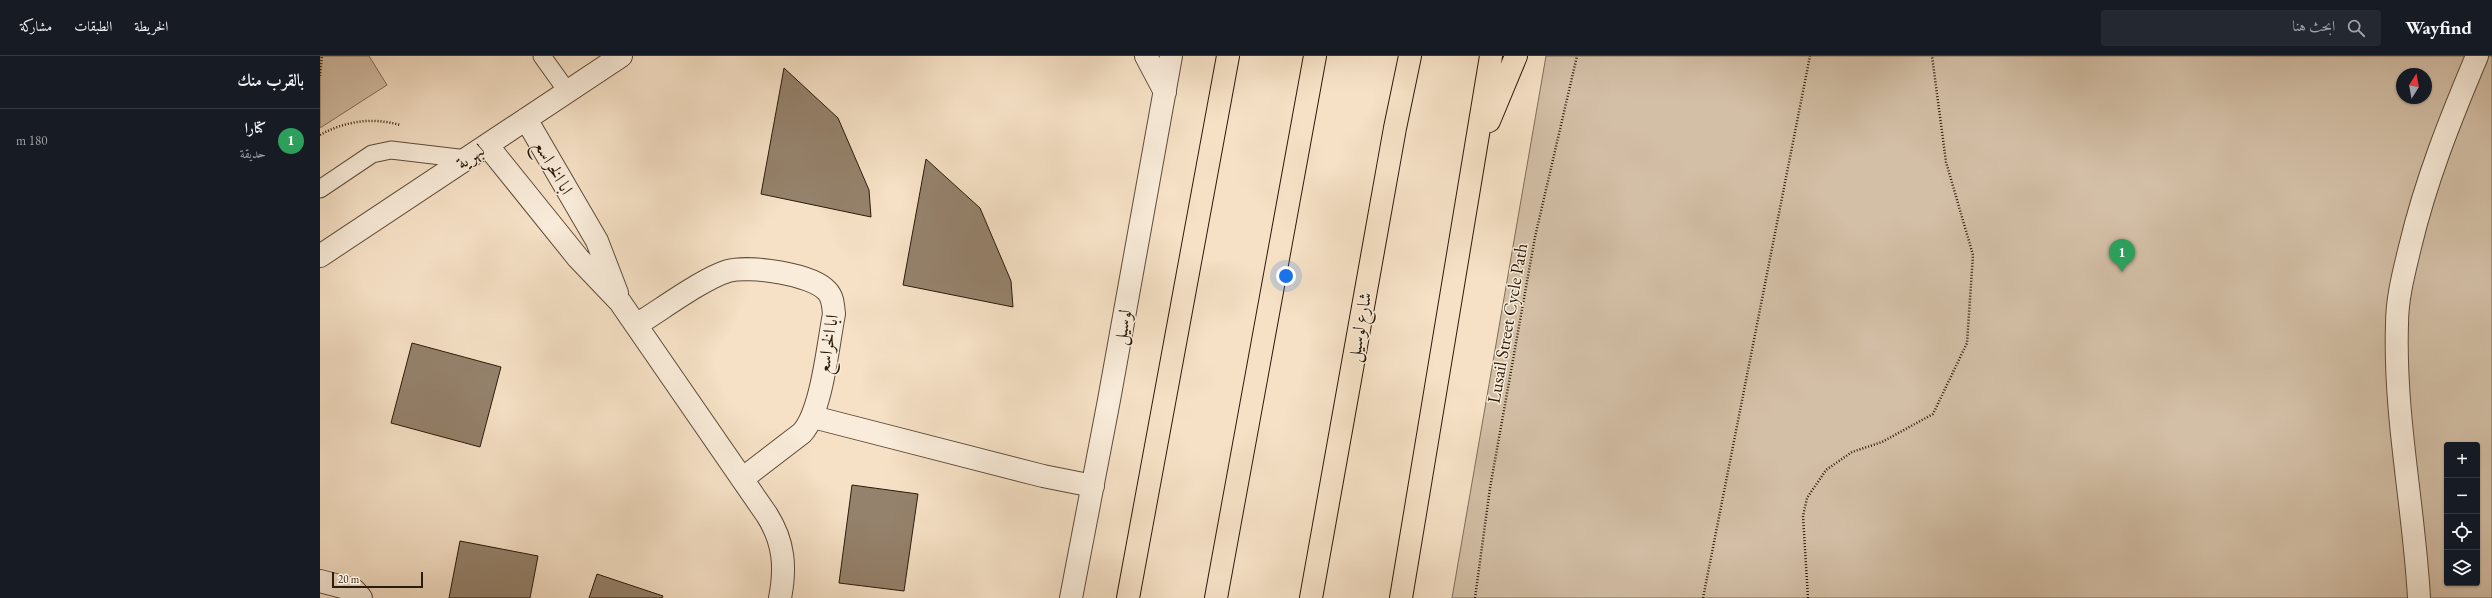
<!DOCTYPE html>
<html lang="ar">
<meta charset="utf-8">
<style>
body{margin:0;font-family:"EB Garamond",Amiri,serif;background:#242831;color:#f1f3f6;direction:rtl}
.controls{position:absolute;right:12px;bottom:12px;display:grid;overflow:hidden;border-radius:4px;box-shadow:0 1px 3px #0004}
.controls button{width:36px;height:36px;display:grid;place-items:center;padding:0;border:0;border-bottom:1px solid #363941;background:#171b24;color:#f1f3f6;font:20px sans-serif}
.compass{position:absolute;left:2076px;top:12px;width:36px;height:36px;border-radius:50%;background:#171b24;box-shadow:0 1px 3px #0004;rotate:11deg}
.scale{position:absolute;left:12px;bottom:10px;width:91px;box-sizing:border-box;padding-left:4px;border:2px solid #2b1b0a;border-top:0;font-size:11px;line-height:14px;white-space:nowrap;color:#2b1b0a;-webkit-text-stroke:3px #f9ecda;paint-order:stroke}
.you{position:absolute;left:966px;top:220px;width:14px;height:14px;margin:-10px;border:3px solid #fff;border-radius:50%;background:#1a73e8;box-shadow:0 0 0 6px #1a73e833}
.badge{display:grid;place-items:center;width:26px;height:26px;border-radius:50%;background:#c59692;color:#fff;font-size:13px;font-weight:700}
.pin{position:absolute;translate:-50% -33px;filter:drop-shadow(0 1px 2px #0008)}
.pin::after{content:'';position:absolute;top:21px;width:14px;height:12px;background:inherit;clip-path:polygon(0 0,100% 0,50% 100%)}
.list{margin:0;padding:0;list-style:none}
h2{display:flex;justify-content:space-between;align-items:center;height:52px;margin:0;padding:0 16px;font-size:17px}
h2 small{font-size:13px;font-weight:400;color:#9ea1a6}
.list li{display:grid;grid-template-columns:26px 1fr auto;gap:12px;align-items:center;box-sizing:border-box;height:64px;padding:0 16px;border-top:1px solid #363941}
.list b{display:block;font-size:15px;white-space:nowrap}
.list p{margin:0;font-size:13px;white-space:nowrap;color:#9ea1a6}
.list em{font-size:13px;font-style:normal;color:#9ea1a6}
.icon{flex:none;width:22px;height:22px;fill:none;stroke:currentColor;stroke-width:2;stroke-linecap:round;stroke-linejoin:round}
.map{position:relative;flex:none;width:2172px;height:542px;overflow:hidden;direction:ltr}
header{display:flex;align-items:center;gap:24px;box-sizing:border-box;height:56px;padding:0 20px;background:#171b24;border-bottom:1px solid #363941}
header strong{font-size:19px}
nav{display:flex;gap:22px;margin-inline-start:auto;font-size:14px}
.search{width:280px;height:36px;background:#242831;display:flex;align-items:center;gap:10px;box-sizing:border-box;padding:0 14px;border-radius:4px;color:#9ea1a6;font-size:15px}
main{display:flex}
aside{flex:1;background:#171b24}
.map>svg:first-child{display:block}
.green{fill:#d3bfa6;stroke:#7f6d58;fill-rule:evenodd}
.building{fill:#95826c;stroke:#2b1b0a}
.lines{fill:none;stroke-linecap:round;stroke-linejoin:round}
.service-casing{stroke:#5e4c39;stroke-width:19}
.minor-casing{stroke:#5e4c39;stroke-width:24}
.trunk-casing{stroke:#2b1b0a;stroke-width:24}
.path{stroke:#2b1b0a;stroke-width:2.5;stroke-dasharray:1 2;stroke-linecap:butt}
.service{stroke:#f9ecda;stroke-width:17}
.minor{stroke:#f9ecda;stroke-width:22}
.trunk{stroke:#f6e1c6;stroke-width:22}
.labels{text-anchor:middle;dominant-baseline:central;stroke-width:3;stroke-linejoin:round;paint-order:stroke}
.street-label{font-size:18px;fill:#2b1b0a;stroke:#f9ecda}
</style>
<header>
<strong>Wayfind</strong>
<div class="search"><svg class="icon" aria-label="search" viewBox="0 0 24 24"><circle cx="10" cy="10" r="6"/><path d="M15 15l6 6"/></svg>ابحث هنا</div>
<nav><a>الخريطة</a><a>الطبقات</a><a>مشاركة</a></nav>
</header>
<main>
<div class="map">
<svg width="2172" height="542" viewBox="0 0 2172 542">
<rect width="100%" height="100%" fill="#f6e1c6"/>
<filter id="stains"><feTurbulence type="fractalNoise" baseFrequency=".005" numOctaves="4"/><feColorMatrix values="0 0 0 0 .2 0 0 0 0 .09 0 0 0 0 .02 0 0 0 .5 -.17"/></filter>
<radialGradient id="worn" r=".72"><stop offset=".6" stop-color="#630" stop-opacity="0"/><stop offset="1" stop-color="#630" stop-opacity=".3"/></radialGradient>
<path class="green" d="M0 0H49L67 29 0 72Z
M1226 0H2172V542H1132ZM2082 18H2106V42H2082ZM2127 389H2157V527H2127Z"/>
<path class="building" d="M464 12 518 62 549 134 551 161 441 138Z
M606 103 660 152 691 225 693 251 583 229Z
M92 287 181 311 160 391 71 367Z
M532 429 598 438 584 535 519 527Z
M140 485 218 500 210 542H129Z
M277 518 343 540 342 542H269Z"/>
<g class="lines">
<g class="service-casing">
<path id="service" d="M222 0 247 35
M0 133 52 98 71 94 147 103"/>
</g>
<g class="minor-casing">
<path id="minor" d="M826 0 845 36
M206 63 277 185 297 237
M167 89 258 202 300 246 447 459C464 486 466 511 460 542
M0 200 301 0
M316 269C341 254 382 223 408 215 429 209 492 218 507 235 513 241 513 249 514 258 508 288 502 355 482 377L422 423
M493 361 723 420 773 430
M0 525 34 534 41 542
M751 542 789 344 851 0
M2099 542C2094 450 2074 361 2077 268 2077 242 2084 216 2090 191 2106 124 2130 64 2157 0"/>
</g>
<g class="trunk-casing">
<path id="trunk" d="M1169 65 1196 0
M808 542 908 0
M896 542 995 0
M991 542 1075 72 1090 0
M1081 542 1171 0"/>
</g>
<path class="path" d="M0 20 2 0
M0 79C25 65 52 61 80 69
M1155 542 1170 432 1215 181 1257 0
M1383 542 1490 0
M1488 542 1483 460 1487 442 1506 414 1532 396 1562 386 1613 358 1647 287 1653 199 1626 106 1612 0"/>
<use href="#service" class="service"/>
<use href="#minor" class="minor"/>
<use href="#trunk" class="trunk"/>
</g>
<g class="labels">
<g class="street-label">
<text transform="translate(150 100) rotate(-35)">لبهرية</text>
<text transform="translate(234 111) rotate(60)">ابا الخراسع</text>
<text transform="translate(1187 267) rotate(-80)">Lusail Street Cycle Path</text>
<text transform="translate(802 271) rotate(-80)">لوسيل</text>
<text transform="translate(1039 271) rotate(-80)">شارع لوسيل</text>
<text transform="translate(507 288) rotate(-81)">ابا الخراسع</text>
</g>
</g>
<rect width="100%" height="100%" filter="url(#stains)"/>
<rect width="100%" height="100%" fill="url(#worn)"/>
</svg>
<div class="controls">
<button>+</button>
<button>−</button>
<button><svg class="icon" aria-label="locate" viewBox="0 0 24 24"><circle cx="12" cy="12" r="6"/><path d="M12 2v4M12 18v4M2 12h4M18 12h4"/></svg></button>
<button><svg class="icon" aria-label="layers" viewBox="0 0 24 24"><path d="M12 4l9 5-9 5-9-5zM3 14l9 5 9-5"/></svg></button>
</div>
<svg class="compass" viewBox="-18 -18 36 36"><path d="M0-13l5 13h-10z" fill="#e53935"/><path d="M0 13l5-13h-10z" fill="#9ea1a6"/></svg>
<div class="scale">20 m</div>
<div class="you"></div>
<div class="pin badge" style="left:1802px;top:216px;background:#2e9e5b">1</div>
</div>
<aside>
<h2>بالقرب منك<small></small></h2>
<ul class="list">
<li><span class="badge" style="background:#2e9e5b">1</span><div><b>كتارا</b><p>حديقة</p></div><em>180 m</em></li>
</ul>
</aside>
</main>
